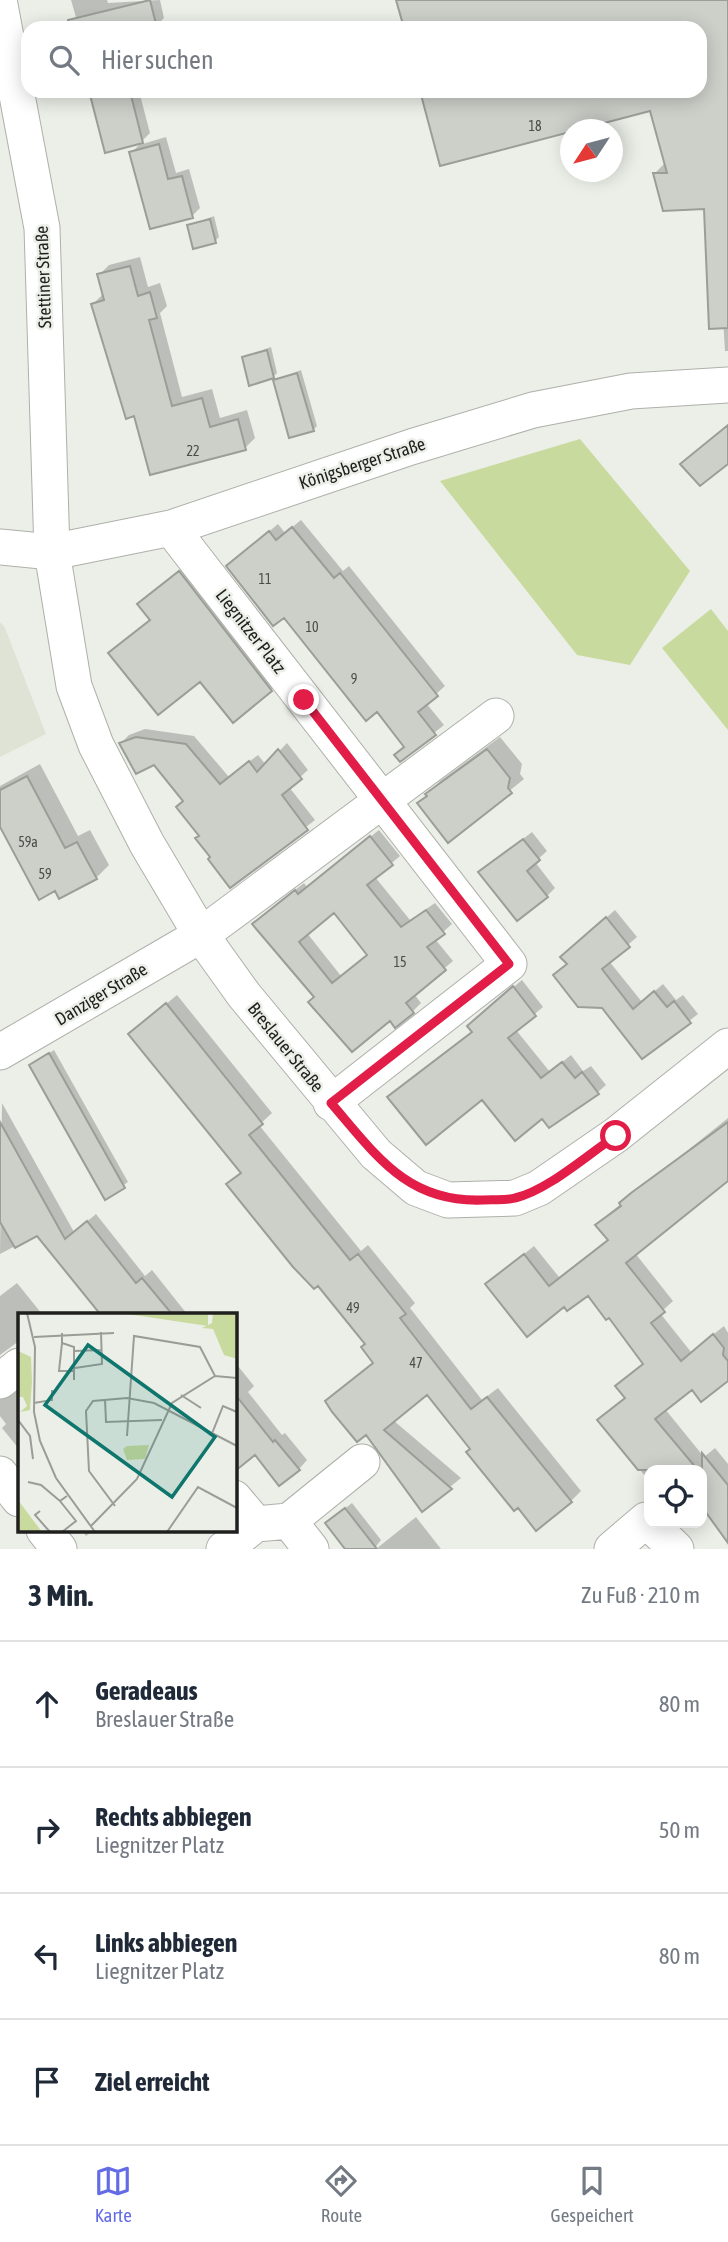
<!DOCTYPE html>
<html lang="de">
<meta charset="utf-8">
<style>
body{margin:0;font-family:"Asap Condensed",sans-serif;background:#f2f2f3;color:#1f2937}
.controls{position:absolute;right:21px;bottom:21px;display:grid;overflow:hidden;border-radius:14px;box-shadow:0 4px 18px #0003}
.controls button{width:63px;height:63px;display:grid;place-items:center;padding:0;border:0;border-bottom:2px solid #e0e1e3;background:#fff;color:#1f2937;font:35px sans-serif}
.compass{position:absolute;left:560px;top:119px;width:63px;height:63px;border-radius:50%;background:#fff;box-shadow:0 4px 18px #0003;rotate:234deg}
.stop{position:absolute;width:21px;height:21px;margin:-16px;border:5px solid #e11d48;border-radius:50%;background:#fff}
.stop.end{background:#e11d48;border-color:#fff;box-shadow:0 2px 7px #0008}
.list{margin:0;padding:0;list-style:none}
h2{display:flex;justify-content:space-between;align-items:center;height:91px;margin:0;padding:0 28px;font-size:30px}
h2 small{font-size:23px;font-weight:400;color:#747a83}
.list li{display:grid;grid-template-columns:46px 1fr auto;gap:21px;align-items:center;box-sizing:border-box;height:126px;padding:0 28px;border-top:2px solid #e0e1e3}
.list b{display:block;font-size:26px;white-space:nowrap}
.list p{margin:0;font-size:23px;white-space:nowrap;color:#747a83}
.list em{font-size:23px;font-style:normal;color:#747a83}
.icon{flex:none;width:38px;height:38px;fill:none;stroke:currentColor;stroke-width:2;stroke-linecap:round;stroke-linejoin:round}
.map{position:relative;flex:none;width:728px;height:1549px;overflow:hidden}
.search{position:absolute;background:#fff;box-shadow:0 4px 18px #0003;left:21px;right:21px;top:21px;height:77px;display:flex;align-items:center;gap:18px;box-sizing:border-box;padding:0 24px;border-radius:21px;color:#747a83;font-size:26px}
.sheet{height:595px;background:#fff}
nav{display:flex;justify-content:space-around;align-items:center;box-sizing:border-box;height:98px;border-top:2px solid #e0e1e3;background:#fff;font-size:19px;color:#747a83}
nav a{display:grid;justify-items:center;gap:4px}
nav .on{color:#646ce5}
.map>svg:first-child{display:block}
.built{fill:#dee3d5}
.green{fill:#c9da9f}
.shadow{fill:#0003;fill-rule:evenodd}
.building{fill:#cdcfc9;stroke:#9b9d97;stroke-width:2;fill-rule:evenodd}
.lines{fill:none;stroke-linecap:round;stroke-linejoin:round}
.minor-casing{stroke:#aeb0aa;stroke-width:37}
.minor{stroke:#fff;stroke-width:35}
.route{stroke:#e11d48;stroke-width:9}
.labels{text-anchor:middle;dominant-baseline:central;stroke-width:5;stroke-linejoin:round;paint-order:stroke}
.number-label{font-size:14px;fill:#4a4c48}
.street-label{font-size:18px;fill:#1f201d;stroke:#ecefe8}
.inset-road{fill:none;stroke:#9a9c97;stroke-width:2}
.view{fill:#0f766e;fill-opacity:0.15;stroke:#0f766e;stroke-width:3.5}
.inset-edge{fill:none;stroke:#1f201d;stroke-width:3.5}
</style>
<div class="map">
<svg width="728" height="1549" viewBox="0 0 728 1549">
<rect width="100%" height="100%" fill="#ecefe8"/>
<path class="built" d="M0 622 5 628 46 734 0 757Z"/>
<path class="green" d="M580 439 690 571 630 665 577 655 440 481Z
M711 609 728 631V730L662 648Z"/>
<path class="shadow" d="M71 0H107L108 3 160 0 164 18 156 26 147 28H79Z
M398 0H728V351H725L723 318 705 207 655 173 666 162 652 109 422 91H700V28H405Z
M90 91H139L150 133 142 141Z
M166 137 176 173 189 169 200 208 192 216 131 153 139 145Z
M214 216 219 237 215 241 189 226Z
M140 257 148 287 160 283 167 306 160 313 182 397 212 389 220 418 247 410 255 438 245 448 136 414 93 304 104 293 99 275 109 265Z
M271 347 277 373 273 377 244 357Z
M301 370 317 426 313 430 275 380Z
M301 520 343 571 349 566 445 686 426 703 444 725 400 760 406 747 377 710 237 558 278 524 285 533Z
M188 563 280 681 271 690 151 619 148 596Z
M145 729 194 736 229 777 258 755 266 765 287 743 308 770 289 787 315 820 231 886 201 836 185 800 155 763 121 743 129 735Z
M500 737 522 764 520 774 524 779 449 840 420 803 440 781Z
M40 764 78 836 90 830 109 865 96 878 60 896 0 823V786Z
M379 830 400 856 375 877 410 920 435 903 452 924 435 939 453 961 414 994 421 1003 412 1012 390 1019 316 997 262 916 304 883 307 887ZM334 911 369 954 341 976 307 933Z
M532 832 547 851 535 862 555 888 547 896 480 872Z
M615 910 637 937 609 961 642 1002 663 984 676 1000 683 995 698 1014 643 1057 568 964 571 949Z
M522 980 543 1007 516 1030 550 1072 571 1055 583 1071 591 1066 606 1085 598 1092 550 1126 542 1116 483 1098 397 1090 473 1031 477 1018Z
M177 995 272 1113 259 1125 361 1251 368 1245 415 1303 410 1308 482 1400 498 1388 581 1491 571 1501 472 1448 428 1393 393 1420 461 1478 423 1509 366 1432 327 1401 374 1362 367 1344 318 1284 228 1185 242 1172 130 1034Z
M54 1050 128 1182 105 1197 31 1065Z
M2 1103 74 1232 96 1214 145 1276 152 1270 187 1314H113L38 1234 0 1254Z
M728 1118V1179L635 1253 673 1301 660 1313 691 1352 724 1326 728 1333V1378L692 1387 665 1409 704 1457 715 1448 728 1464V1541L702 1506V1470H649V1481L600 1420 626 1397 617 1386 644 1363 609 1315 588 1293 564 1304 487 1284 534 1246 559 1277 609 1239 597 1225 607 1215Z
M17 1283 42 1314H19V1341L0 1355V1296Z
M234 1361 254 1386 248 1392 282 1435 285 1433 307 1460 299 1469 256 1453 234 1469Z
M19 1389V1449L2 1428 6 1424 0 1416V1395Z
M352 1503 381 1540 374 1549H347L334 1517Z
M416 1517 441 1549H376Z
M82 1530H94L86 1536Z"/>
<path class="building" d="M150 0 157 28H69L68 20Z
M396 0H728V328L709 329 704 209 663 211 653 173H667L650 111 440 166 420 91H700V28H404Z
M89 91H130L143 143 105 153Z
M159 144 168 179 182 176 193 218 150 229 129 152Z
M210 219 216 243 193 249 187 225Z
M130 266 138 296 150 292 157 318 149 320 172 406 202 398 210 427 238 419 246 450 150 475 134 416 126 419 91 304 104 300 97 274Z
M267 350 274 378 249 386 242 357Z
M297 373 314 431 289 438 273 380Z
M728 425V464L700 486 680 464Z
M292 527 334 578 340 573 438 696 418 712 436 735 400 762 394 755 404 747 377 712 366 721 284 618 273 626 226 566 269 531 276 540Z
M179 571 272 691 233 723 200 682 158 715 108 653 150 620 137 604Z
M136 737 186 744 220 784 249 761 257 772 278 749 302 779 282 795 308 830 230 888 208 859 210 857 195 838 199 836 176 807 183 801 154 765 136 774 119 743Z
M487 749 510 778 508 788 512 793 448 843 417 803 427 796 425 794Z
M27 776 65 848 77 842 97 879 59 899 55 891 39 900 0 827V790Z
M370 836 393 865 367 885 401 927 426 910 445 934 427 947 446 970 406 1003 414 1013 395 1028 390 1021 352 1052 308 1002 314 997 252 924 295 890 298 894ZM334 913 367 955 332 983 299 942Z
M523 839 540 860 527 871 548 897 517 921 478 872Z
M606 917 630 947 602 969 633 1009 654 991 667 1007 674 1001 691 1023 642 1059 602 1008 578 1007 553 975 567 964 560 957Z
M513 986 536 1016 508 1038 541 1078 562 1062 575 1078 582 1072 599 1094 549 1128 542 1119 515 1141 482 1100 426 1145 387 1097 472 1032 467 1026Z
M166 1003 263 1124 249 1135 350 1260 358 1254 406 1314 400 1318 471 1409 487 1397 572 1502 536 1531 518 1508 514 1511 466 1452 470 1449 427 1395 384 1430 452 1489 422 1512 366 1435 357 1442 332 1412 325 1401 373 1363 361 1347 365 1344 318 1286 314 1289 293 1267 226 1184 241 1173 128 1034Z
M49 1053 125 1188 105 1200 29 1065Z
M0 1122 65 1239 87 1221 136 1283 142 1278 172 1314H100L37 1236 15 1248 0 1222Z
M728 1122V1181L626 1263 665 1312 651 1323 681 1361 713 1334 724 1348 723 1355 728 1361V1381L701 1402 692 1390 655 1419 698 1470H638L597 1420 625 1398 615 1386 643 1364 609 1318 606 1320 588 1296 567 1311 564 1307 527 1337 485 1284 524 1254 549 1286 608 1240 595 1225 621 1206 619 1203 631 1193Z
M234 1393 273 1442 275 1440 300 1470 279 1486 255 1455 234 1472Z
M702 1453 728 1485V1543L702 1507Z
M345 1508 377 1549H345L325 1523Z"/>
<g class="lines">
<g class="minor-casing">
<path id="minor" d="M0 5 42 228 52 552 74 686 96 745 147 844 201 935 244 995 376 1154 416 1188 448 1200 515 1198 539 1188 616 1135 728 1046
M171 528 509 964 331 1103
M0 547 52 552 171 528 411 447 533 410 631 391 728 385
M0 1052 201 935 496 716
M0 1381 19 1366
M0 1474 19 1499
M234 1498 256 1524
M289 1521 311 1549
M44 1530 59 1549
M224 1549 256 1524 289 1521 362 1462
M612 1549 646 1520 676 1549"/>
</g>
<use href="#minor" class="minor"/>
</g>
<g class="lines">
<path class="route" d="M304 700 509 964 331 1103C376 1155 407 1203 483 1200 493 1199 505 1201 515 1198 547 1191 588 1154 616 1136"/>
</g>
<g class="labels">
<g class="number-label">
<text x="535" y="126">18</text>
<text x="193" y="451">22</text>
<text x="265" y="579">11</text>
<text x="312" y="627">10</text>
<text x="354" y="679">9</text>
<text x="28" y="842">59a</text>
<text x="45" y="874">59</text>
<text x="400" y="962">15</text>
<text x="353" y="1308">49</text>
<text x="416" y="1363">47</text>
</g>
<g class="street-label">
<text transform="translate(43 277) rotate(-92)">Stettiner Straße</text>
<text transform="translate(362 463) rotate(-18)">Königsberger Straße</text>
<text transform="translate(251 631) rotate(52)">Liegnitzer Platz</text>
<text transform="translate(101 994) rotate(-31)">Danziger Straße</text>
<text transform="translate(286 1047) rotate(51)">Breslauer Straße</text>
</g>
</g>
<g transform="translate(18 1313)">
<rect width="219" height="219" fill="#ecefe8"/>
<path d="M101 0H190V13L123 3ZM195 0H219V46L206 42 195 16 184 15 194 10ZM0 38 13 44 14 69 12 97 2 99 9 93 5 84H0ZM131 132 127 146 109 147 105 136 109 133ZM0 187 24 219H0Z" fill="#c9da9f"/>
<path class="inset-road" d="M9 0 17 34 16 99 22 128 38 165 77 219M44 20V30L56 34V67M16 24 96 20M44 30 41 58H55M56 38 84 37M57 55 84 51 83 19M163 82 183 95M87 86 88 109 144 107M16 90 34 87V77M0 107 12 123 15 146M109 123 116 23 182 34 197 63M193 123 205 93 219 99M10 169 23 172 42 188M97 193 71 158 68 98 75 88 109 85 136 90 219 133M22 198 17 202 32 219M73 213 119 166 154 90 197 63 219 65M44 219 58 208 42 188 49 183M149 219 180 174 219 195"/>
<path class="view" d="M70 32 197 124 154 184 27 92Z"/>
<rect width="219" height="219" class="inset-edge"/>
</g>
</svg>
<div class="controls">
<button><svg class="icon" aria-label="locate" viewBox="0 0 24 24"><circle cx="12" cy="12" r="6"/><path d="M12 2v4M12 18v4M2 12h4M18 12h4"/></svg></button>
</div>
<svg class="compass" viewBox="-18 -18 36 36"><path d="M0-13l5 13h-10z" fill="#e53935"/><path d="M0 13l5-13h-10z" fill="#747a83"/></svg>
<div class="stop" style="left:616px;top:1136px"></div>
<div class="stop end" style="left:304px;top:700px"></div>
<div class="search"><svg class="icon" aria-label="search" viewBox="0 0 24 24"><circle cx="10" cy="10" r="6"/><path d="M15 15l6 6"/></svg>Hier suchen</div>
</div>
<section class="sheet">
<h2>3 Min.<small>Zu Fuß · 210 m</small></h2>
<ul class="list">
<li><svg class="icon" aria-label="ahead" viewBox="0 0 24 24"><path d="M12 20V5M6 11l6-6 6 6"/></svg><div><b>Geradeaus</b><p>Breslauer Straße</p></div><em>80 m</em></li>
<li><svg class="icon" aria-label="right" viewBox="0 0 24 24"><path d="M7 20v-9h11M14 6l5 5-5 5"/></svg><div><b>Rechts abbiegen</b><p>Liegnitzer Platz</p></div><em>50 m</em></li>
<li><svg class="icon" aria-label="left" viewBox="0 0 24 24"><path d="M17 20v-9H6M10 6l-5 5 5 5"/></svg><div><b>Links abbiegen</b><p>Liegnitzer Platz</p></div><em>80 m</em></li>
<li><svg class="icon" aria-label="arrive" viewBox="0 0 24 24"><path d="M6 21V4h12l-3 4 3 4H6"/></svg><div><b>Ziel erreicht</b></div></li>
</ul>
</section>
<nav>
<a class="on"><svg class="icon" aria-label="map" viewBox="0 0 24 24"><path d="M3 6l6-2 6 2 6-2v14l-6 2-6-2-6 2zM9 4v14M15 6v14"/></svg>Karte</a>
<a><svg class="icon" aria-label="directions" viewBox="0 0 24 24"><path d="M12 3l9 9-9 9-9-9zM9 14v-3h6M13 9l2 2-2 2"/></svg>Route</a>
<a><svg class="icon" aria-label="saved" viewBox="0 0 24 24"><path d="M7 4h10v16l-5-4-5 4z"/></svg>Gespeichert</a>
</nav>
